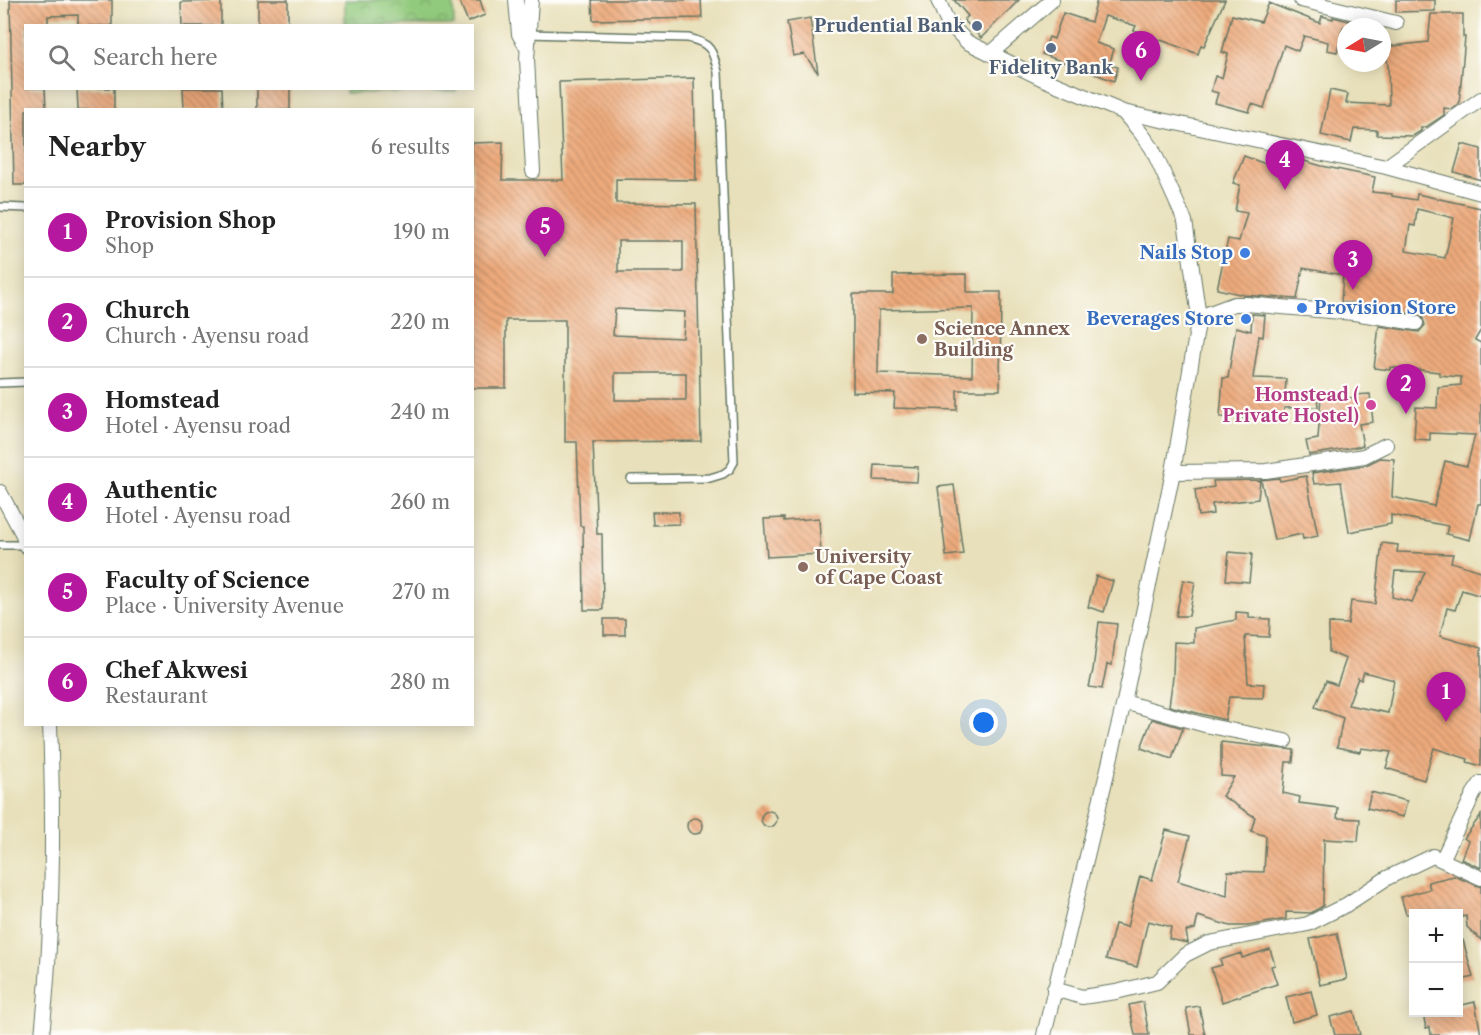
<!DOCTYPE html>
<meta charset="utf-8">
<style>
body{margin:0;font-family:"Libre Caslon Text",serif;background:#f2f2f2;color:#222}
.controls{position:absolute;right:18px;bottom:18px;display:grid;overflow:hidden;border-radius:0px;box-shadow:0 3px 15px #0003}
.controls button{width:54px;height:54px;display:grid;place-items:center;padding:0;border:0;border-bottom:2px solid #e0e0e0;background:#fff;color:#222;font:30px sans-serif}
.compass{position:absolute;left:1337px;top:18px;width:54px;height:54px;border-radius:50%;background:#fff;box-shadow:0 3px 15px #0003;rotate:260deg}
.you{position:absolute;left:984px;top:723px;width:21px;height:21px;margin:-15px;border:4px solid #fff;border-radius:50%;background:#1a73e8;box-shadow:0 0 0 9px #1a73e833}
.badge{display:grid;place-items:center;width:39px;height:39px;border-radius:50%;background:#b5179e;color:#fff;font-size:20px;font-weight:700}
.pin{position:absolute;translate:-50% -50px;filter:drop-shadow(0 2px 3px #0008)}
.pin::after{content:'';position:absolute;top:32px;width:21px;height:18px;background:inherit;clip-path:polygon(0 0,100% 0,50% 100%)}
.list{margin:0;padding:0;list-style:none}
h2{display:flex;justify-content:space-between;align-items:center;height:78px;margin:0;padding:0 24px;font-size:26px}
h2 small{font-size:20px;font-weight:400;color:#767676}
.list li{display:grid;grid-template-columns:39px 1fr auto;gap:18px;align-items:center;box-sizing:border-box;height:90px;padding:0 24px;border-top:2px solid #e0e0e0}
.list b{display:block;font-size:22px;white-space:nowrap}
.list p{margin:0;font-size:20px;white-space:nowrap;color:#767676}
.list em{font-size:20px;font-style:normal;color:#767676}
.icon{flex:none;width:33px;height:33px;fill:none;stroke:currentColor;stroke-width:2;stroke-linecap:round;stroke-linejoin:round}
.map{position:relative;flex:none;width:1481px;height:1035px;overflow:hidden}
.search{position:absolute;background:#fff;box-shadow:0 3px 15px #0003;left:24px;top:24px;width:450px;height:66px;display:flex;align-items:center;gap:15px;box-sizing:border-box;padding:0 21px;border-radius:0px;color:#767676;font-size:22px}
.panel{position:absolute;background:#fff;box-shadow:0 3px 15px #0003;left:24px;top:108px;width:450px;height:618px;border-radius:0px}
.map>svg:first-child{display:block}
.park{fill:url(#park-crowns);stroke:#588458;stroke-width:1.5}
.building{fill:url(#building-back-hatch);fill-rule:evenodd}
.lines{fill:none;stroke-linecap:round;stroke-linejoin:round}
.service-casing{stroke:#657663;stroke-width:10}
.minor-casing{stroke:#657663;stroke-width:16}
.service{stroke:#fff;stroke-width:7}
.minor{stroke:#fff;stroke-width:14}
.service-dot{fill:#5c6f8a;stroke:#fdfcf7;stroke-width:2}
.shop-dot{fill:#3f7fe0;stroke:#fdfcf7;stroke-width:2}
.education-dot{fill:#8d6e63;stroke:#fdfcf7;stroke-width:2}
.hotel-dot{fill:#d1479c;stroke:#fdfcf7;stroke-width:2}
.labels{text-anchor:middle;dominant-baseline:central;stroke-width:4.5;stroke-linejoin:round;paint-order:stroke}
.service-label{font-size:18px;font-weight:bold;fill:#4e5e75;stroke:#fdfcf7;text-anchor:end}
.shop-label{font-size:18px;font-weight:bold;fill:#366cbe;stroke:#fdfcf7;text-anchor:end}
.education-label{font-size:18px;font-weight:bold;fill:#785e54;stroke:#fdfcf7;text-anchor:start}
.hotel-label{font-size:18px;font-weight:bold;fill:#b23c85;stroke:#fdfcf7;text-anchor:end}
</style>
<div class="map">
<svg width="1481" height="1035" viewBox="0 0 1481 1035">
<defs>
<pattern id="park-crowns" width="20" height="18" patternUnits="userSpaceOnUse" patternTransform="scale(1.5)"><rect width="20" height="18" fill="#92ca7d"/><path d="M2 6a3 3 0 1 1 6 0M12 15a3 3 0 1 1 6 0" fill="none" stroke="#77a567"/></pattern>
<pattern id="building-back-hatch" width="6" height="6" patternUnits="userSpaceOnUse" patternTransform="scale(1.5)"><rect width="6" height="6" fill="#eeaa7c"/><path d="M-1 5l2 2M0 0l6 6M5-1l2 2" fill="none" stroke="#c08c66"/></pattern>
</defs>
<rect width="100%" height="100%" fill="#fdfcf7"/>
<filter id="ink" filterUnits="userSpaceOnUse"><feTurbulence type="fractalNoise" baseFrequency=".0167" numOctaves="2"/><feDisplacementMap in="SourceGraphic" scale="12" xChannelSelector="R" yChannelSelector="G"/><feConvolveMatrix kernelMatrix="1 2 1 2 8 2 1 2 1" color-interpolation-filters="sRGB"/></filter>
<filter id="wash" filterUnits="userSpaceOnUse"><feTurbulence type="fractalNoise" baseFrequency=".008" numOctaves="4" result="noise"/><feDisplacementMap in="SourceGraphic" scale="24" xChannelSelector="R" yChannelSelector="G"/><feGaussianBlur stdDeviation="1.35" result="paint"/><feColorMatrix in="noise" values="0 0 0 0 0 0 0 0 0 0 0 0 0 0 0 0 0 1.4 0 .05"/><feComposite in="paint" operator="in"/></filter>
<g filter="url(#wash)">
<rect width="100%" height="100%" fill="#e8e0ba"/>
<path class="park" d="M345 0H453L454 25H345Z
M456 89V91L346 93V88Z"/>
<g id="blocks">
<path class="building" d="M10 0H112V26H78V15L48 16V26H26V88H45L46 110H26V185H14Z
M258 0H288V26H258Z
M459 0H480L485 15 468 22Z
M592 0H701L702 18 593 20Z
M954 0H1019L981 38 964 20 968 16Z
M1097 0H1225L1204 46 1201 45 1198 54 1134 30 1136 26 1105 16 1096 43 1114 49 1109 65 1118 67 1114 81 1042 54 1049 37 1054 39 1063 13 1091 22Z
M1396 0H1435V11L1396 12Z
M221 1V26H182L181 2Z
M1269 3 1320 23 1322 16 1333 19V17L1365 25V27H1343L1337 52 1327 50 1328 42 1304 36 1298 51 1284 45 1264 108 1252 104 1249 112 1215 103 1218 93 1211 91 1215 76 1222 78 1228 54 1222 52 1232 15 1261 22Z
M1431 14H1463V37H1465L1459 104 1452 109 1444 108V115L1426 127H1421V131L1413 136 1377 135V130L1354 129 1351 142 1321 135 1330 90 1348 94 1346 103 1389 105 1388 64 1384 47 1428 42Z
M810 18 818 73 804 54 793 56 787 22Z
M694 78 696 180 616 179V203L696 204 701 441 593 442 597 534H602L603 610H584L583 526H580L577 442H565V320H506V388H472V143L503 142 502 180H563L559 82ZM618 241H683V272H618ZM615 309 685 312 683 338 613 335ZM615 373H686V400H615Z
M77 88H114V110H78Z
M183 88H222L223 110H184Z
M257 88H290V110H257Z
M1462 144 1481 149V180L1454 172Z
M1283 155 1322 166 1375 177 1372 192 1392 194V196L1416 200 1417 194 1481 208V330L1475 340 1481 343V504H1478L1470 540 1446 534 1448 526 1391 515V524L1349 532 1341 482 1314 484 1312 473 1366 465 1380 458 1394 459 1392 497 1434 506 1445 461 1467 466 1475 435 1430 433V440L1414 439 1416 407 1437 408 1438 387 1461 385V377L1439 375V372L1390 367V370L1374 368 1379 326 1419 332 1425 325 1422 316 1381 308V307L1341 302 1343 275 1303 268 1297 299 1244 295 1217 289 1228 239 1239 241 1247 213 1235 211 1240 185 1233 183 1244 156 1279 169ZM1417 209 1454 218 1445 258 1406 251 1410 225 1415 226Z
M967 274V292H1001L1000 390H957V410L894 408 895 393 853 392V294H893V275ZM973 308 972 376 878 373 879 310Z
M1252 314 1265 315 1263 337 1259 336 1253 378 1286 379 1285 396 1317 395 1318 407 1284 408V419L1220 417 1223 378H1228L1236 327 1251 331Z
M1370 394 1373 422 1359 424 1363 446 1309 455 1306 441 1318 439 1321 396 1354 398V395Z
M875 465 918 467 917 482 874 480Z
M1306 476 1318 536 1303 539 1302 534 1274 540 1261 480 1279 478 1280 481Z
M1260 480 1258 499 1212 504 1213 514 1198 516 1195 490 1214 487 1213 481Z
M954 485 963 554 946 556 938 487Z
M652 512H679V524L653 525Z
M784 518V521L819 518 821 554 767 557 764 519Z
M1382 543 1398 545 1397 552 1453 554 1451 562 1481 571V596L1462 590 1455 610 1447 608 1440 636 1481 648V766L1467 762 1468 759 1434 748 1424 780 1386 768 1391 752 1361 748 1360 752 1337 747 1343 718 1315 707 1326 681 1337 685 1346 659 1329 652V623L1348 624 1351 601 1375 604ZM1395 571 1425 572 1412 602 1392 597ZM1364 672 1394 680 1388 713 1348 705 1358 678 1361 680Z
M1229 552 1252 554 1249 582 1226 580Z
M1096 576 1113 581 1104 612 1088 607Z
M1183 580 1195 582 1189 616H1176Z
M1236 612 1249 613V618L1270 619 1269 637 1245 636 1248 683 1264 684 1263 698 1229 697 1225 720 1169 706 1173 677 1174 642 1194 643V628L1236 620Z
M604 619H625V635H604Z
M1099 622 1117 624 1112 665 1107 664 1102 689 1089 687 1093 670Z
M1152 719 1183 728 1172 759 1141 748Z
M1221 742 1294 750 1293 762H1286L1283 793 1300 797 1299 803 1338 808 1337 818 1360 819 1358 841 1324 839 1323 906 1311 913 1286 912V919L1248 926H1230L1198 916 1195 929 1186 931 1188 943 1169 939 1171 927 1148 921 1137 967 1106 959 1115 924 1127 927 1140 876 1152 880 1166 830 1190 836 1178 881 1227 896 1228 871 1264 872 1266 836 1251 831 1255 817 1222 796 1234 777 1221 776Z
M1371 792 1407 801 1403 817 1367 808Z
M761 819a8 8 0 1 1 16 0a8 8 0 1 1-16 0Z
M1481 815V868L1461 859 1468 841 1464 838Z
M687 826a8 8 0 1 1 16 0a8 8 0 1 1-16 0Z
M1454 876 1481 887V940L1467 927 1466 916 1462 917 1461 914H1406L1401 897 1430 889 1428 882Z
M1337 933 1347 979 1320 985 1310 939Z
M1463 940 1473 977 1458 981V941Z
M1270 949 1275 965 1271 966 1277 984 1222 1002 1211 968 1222 965 1220 960 1241 953 1242 958Z
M1311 991 1317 1015 1292 1022 1286 997Z
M1143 1002 1149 1035H1135L1129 1005Z
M1475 1002 1481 1035H1431L1430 1027 1426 1028 1423 1014 1458 1012V1006Z
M1199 1006 1205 1035H1191L1186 1008Z
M1354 1011 1360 1035H1335L1330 1017Z"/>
</g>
</g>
<g filter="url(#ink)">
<use href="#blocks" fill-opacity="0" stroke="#657663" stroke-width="1.5"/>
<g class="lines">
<g class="service-casing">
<path id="service" d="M526 34 688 38C711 43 713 51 718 72L734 462 730 469 723 474 710 478 631 479
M0 207 26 208
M0 383 26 382
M0 545H25"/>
</g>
<g class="minor-casing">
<path id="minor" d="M516 0 519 34 527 48
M531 0 527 59 533 171
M938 0 947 21 967 42 1043 79 1123 112 1141 133 1152 148 1185 221 1199 317 1173 472 1124 702 1044 1035
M1301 0 1396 23
M990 54 1052 0
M1123 112 1386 167 1481 193
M1386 167 1481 99
M1199 317 1234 304H1246L1354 313 1416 323
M1173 472 1266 471 1364 456 1386 445
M0 492 22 533 26 546
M1124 702 1205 725 1285 741
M1442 860 1474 793 1481 783
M1054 989 1082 997 1116 992 1157 982 1185 955 1209 943 1308 924 1346 905 1387 878 1433 856 1481 878
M42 1035C53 932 54 828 50 724"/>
</g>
<use href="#service" class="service"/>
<use href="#minor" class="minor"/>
</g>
</g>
<g class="service-dot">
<circle cx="977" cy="26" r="6"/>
<circle cx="1051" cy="48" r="6"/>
</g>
<g class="shop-dot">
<circle cx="1245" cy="253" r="6"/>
<circle cx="1302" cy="308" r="6"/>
<circle cx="1246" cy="319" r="6"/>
</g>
<g class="education-dot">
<circle cx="922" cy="339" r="6"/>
<circle cx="803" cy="567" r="6"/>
</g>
<circle class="hotel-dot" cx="1371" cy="405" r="6"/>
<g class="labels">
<g class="service-label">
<text x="965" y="26">Prudential Bank</text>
<text x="1051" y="68" text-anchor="middle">Fidelity Bank</text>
</g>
<g class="shop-label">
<text x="1233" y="253">Nails Stop</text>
<text x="1314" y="308" text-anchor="start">Provision Store</text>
<text x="1234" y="319">Beverages Store</text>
</g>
<g class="education-label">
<text x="934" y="329">Science Annex<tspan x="934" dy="21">Building</tspan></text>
<text x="815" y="557">University<tspan x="815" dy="21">of Cape Coast</tspan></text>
</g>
<g class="hotel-label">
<text x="1359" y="395">Homstead (<tspan x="1359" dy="21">Private Hostel)</tspan></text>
</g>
</g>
</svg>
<div class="controls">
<button>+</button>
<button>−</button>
</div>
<svg class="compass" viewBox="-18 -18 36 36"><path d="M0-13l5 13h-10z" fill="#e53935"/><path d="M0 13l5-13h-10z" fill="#767676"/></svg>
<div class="you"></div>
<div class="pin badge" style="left:1446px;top:722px">1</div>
<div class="pin badge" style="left:1406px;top:414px">2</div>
<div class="pin badge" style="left:1353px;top:290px">3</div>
<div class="pin badge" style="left:1285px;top:190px">4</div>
<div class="pin badge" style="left:545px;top:257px">5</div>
<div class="pin badge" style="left:1141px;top:81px">6</div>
<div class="search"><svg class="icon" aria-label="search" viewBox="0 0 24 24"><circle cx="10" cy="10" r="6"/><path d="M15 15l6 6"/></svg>Search here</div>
<section class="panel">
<h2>Nearby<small>6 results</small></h2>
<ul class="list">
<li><span class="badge">1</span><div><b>Provision Shop</b><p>Shop</p></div><em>190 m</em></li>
<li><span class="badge">2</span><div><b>Church</b><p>Church · Ayensu road</p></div><em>220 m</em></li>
<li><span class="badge">3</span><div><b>Homstead</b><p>Hotel · Ayensu road</p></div><em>240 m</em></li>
<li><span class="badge">4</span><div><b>Authentic</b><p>Hotel · Ayensu road</p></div><em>260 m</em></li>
<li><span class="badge">5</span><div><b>Faculty of Science</b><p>Place · University Avenue</p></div><em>270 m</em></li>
<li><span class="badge">6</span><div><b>Chef Akwesi</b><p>Restaurant</p></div><em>280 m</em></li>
</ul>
</section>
</div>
